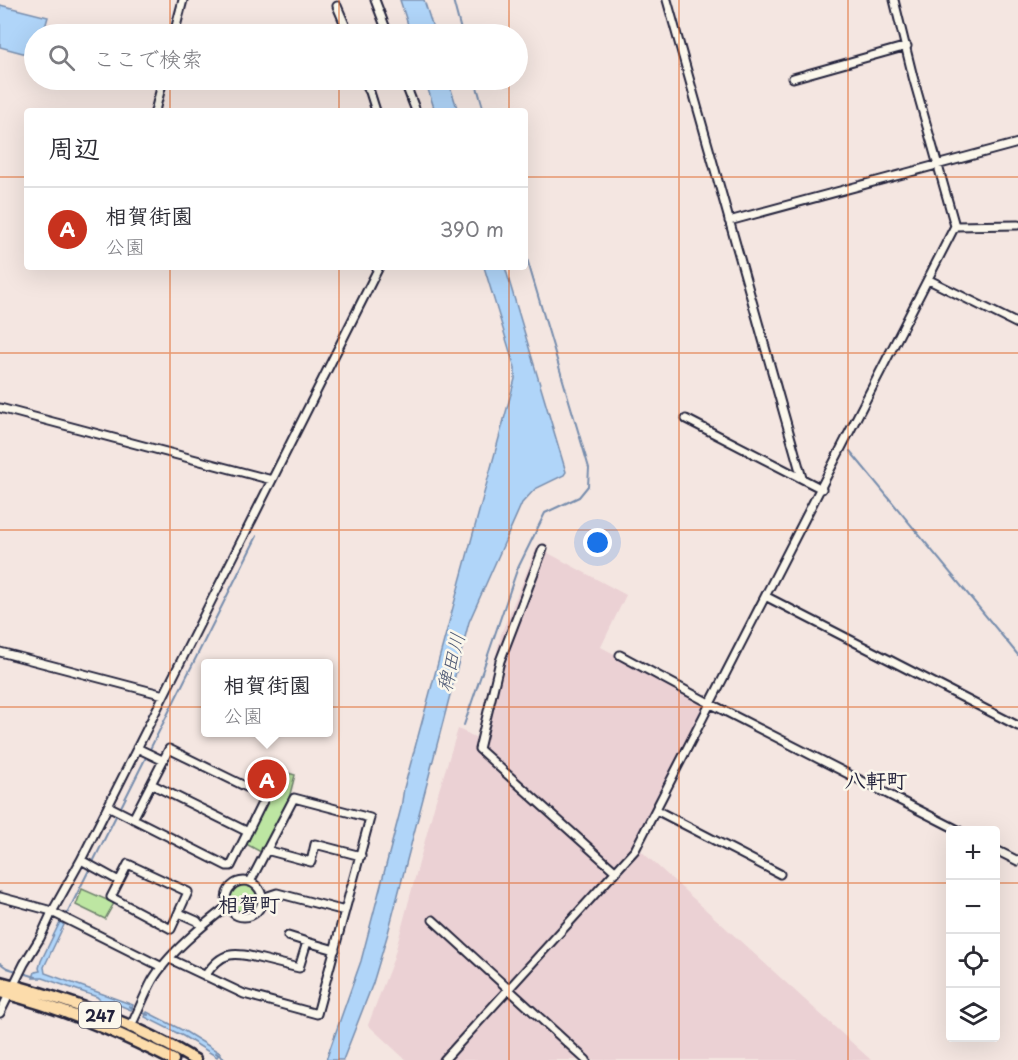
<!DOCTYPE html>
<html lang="ja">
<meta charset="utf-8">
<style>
body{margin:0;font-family:"Playpen Sans","Klee One",sans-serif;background:#f7f7f7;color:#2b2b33}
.controls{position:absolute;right:18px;bottom:18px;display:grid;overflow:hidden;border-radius:6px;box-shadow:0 6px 24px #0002}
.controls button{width:54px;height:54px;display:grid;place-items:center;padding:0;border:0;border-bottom:2px solid #e1e1e2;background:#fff;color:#2b2b33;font:30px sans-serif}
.you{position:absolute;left:598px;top:543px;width:21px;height:21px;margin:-15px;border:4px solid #fff;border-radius:50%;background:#1a73e8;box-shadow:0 0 0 9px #1a73e833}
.badge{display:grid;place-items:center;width:39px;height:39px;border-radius:50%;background:#c8321e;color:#fff;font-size:20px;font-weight:700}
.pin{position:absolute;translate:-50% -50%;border:3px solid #fff;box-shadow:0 2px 6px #0006}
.popup{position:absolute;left:201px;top:659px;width:132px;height:78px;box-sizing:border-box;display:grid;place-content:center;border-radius:6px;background:#fff;filter:drop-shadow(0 2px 4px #0005);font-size:20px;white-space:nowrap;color:#7c7c81}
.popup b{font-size:22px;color:#2b2b33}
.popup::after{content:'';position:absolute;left:50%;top:100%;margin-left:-12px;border:12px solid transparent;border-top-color:#fff}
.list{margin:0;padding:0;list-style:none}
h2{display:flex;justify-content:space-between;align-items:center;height:78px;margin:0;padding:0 24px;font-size:26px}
h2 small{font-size:20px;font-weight:400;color:#7c7c81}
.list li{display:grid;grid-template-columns:39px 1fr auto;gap:18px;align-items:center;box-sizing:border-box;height:84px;padding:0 24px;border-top:2px solid #e1e1e2}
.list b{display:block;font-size:22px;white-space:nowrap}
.list p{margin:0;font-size:20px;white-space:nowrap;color:#7c7c81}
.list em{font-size:20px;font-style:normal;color:#7c7c81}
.icon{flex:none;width:33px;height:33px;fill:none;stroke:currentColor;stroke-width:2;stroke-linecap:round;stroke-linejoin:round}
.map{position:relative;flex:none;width:1018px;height:1060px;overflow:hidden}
.search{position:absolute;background:#fff;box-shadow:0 6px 24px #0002;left:24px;top:24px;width:504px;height:66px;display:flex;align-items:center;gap:15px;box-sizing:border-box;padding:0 21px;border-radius:33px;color:#7c7c81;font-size:22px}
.panel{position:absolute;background:#fff;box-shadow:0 6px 24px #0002;left:24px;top:108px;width:504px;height:162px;border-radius:6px}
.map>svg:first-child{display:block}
.built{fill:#ebd1d4}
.green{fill:#bde6a2;stroke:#70846e;stroke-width:1.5}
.water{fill:#b0d5f9;stroke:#778dad;stroke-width:1.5}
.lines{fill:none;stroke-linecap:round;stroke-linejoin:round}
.stream{stroke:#778dad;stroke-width:2}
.minor-casing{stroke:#22223b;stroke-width:11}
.highway-casing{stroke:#22223b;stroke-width:15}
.minor{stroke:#fbf7ec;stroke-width:7}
.highway{stroke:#fcdcab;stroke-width:10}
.grid{fill:none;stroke:#de560e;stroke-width:1.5;stroke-opacity:0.55}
.labels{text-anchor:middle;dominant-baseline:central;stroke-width:5;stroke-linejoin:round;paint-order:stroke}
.shield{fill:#fbf7ec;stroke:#636270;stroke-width:1.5}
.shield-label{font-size:16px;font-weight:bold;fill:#22223b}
.water-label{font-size:20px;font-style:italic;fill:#4d5874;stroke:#fbf7ec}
.quarter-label{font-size:21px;font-weight:bold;fill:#22223b;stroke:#fbf7ec}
</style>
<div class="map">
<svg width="1018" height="1060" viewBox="0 0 1018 1060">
<rect width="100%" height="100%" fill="#f4e6e1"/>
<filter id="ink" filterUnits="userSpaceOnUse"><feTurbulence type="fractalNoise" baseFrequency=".0167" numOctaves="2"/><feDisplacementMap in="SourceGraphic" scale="12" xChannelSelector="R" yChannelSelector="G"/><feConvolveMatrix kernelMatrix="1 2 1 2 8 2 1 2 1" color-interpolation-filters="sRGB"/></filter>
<g filter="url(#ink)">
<path class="built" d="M537 547 626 595 601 647 714 707 640 850 871 1060H406L368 1025 393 960 435 803 458 729 477 738 501 634Z"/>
<path class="green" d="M265 767 280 771 270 793 254 788Z
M281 771 295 775 289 798 261 852 246 844Z
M229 900a15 15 0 1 1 30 0a15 15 0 1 1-30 0Z
M82 889 114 903 105 919 76 905Z"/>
<path class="water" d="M400 0H424L435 34H411Z
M0 5 48 17 43 34H34V56L0 47Z
M425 80H448L458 111H435Z
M484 267H505L566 472 564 475 535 489 522 503 469 622 388 933 373 983 343 1060H326L361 961 401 808 404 788 515 379V368Z
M60 922 64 925 44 967 45 973 133 1005 131 1010 110 1001 103 1003 97 997 43 978H33L35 972 40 971 39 968 41 961Z
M147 1012 186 1032 220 1053 217 1057 183 1036 145 1017Z"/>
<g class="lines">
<path class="stream" d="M453 0 462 34
M475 80 484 111
M850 451 1018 655
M464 725 517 570 545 513 579 497 588 486 589 468 525 252
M120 809 257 536
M66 916 117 814
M0 963 7 968 36 977
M129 1006 148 1015
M216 1053 226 1060"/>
<g class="minor-casing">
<path id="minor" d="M375 0 388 34
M667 0 802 478
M894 0 913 77 955 226
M337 6 349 34
M174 34 183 0
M793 78 907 46
M363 80 370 92 376 111
M404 80 416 111
M155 111 163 80
M729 221 1018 143
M929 280 1018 324
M0 408 272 480
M686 419 822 489
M543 549 500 661 479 749 616 872
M767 597 1018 726
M0 652 164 695
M620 655 711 704 958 830
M137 748 162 760
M151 784 248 832
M108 806 227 866H231L264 799 263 795 169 749 133 819
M656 810 780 874
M266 850 311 862 315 844 361 856
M996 850 1018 861
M81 860 119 881
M128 864 188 892 171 929 111 897Z
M226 899a18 18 0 1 1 36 0a18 18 0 1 1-36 0Z
M0 897 48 910 162 967
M262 898 277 893 345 911
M179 913 197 921 201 926
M433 920 586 1060
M288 936 307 942
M170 959 244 994 317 1014 370 818 294 798 250 882
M205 976C222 950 234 952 262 959 274 962 286 965 299 968L307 942 335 950
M0 1013 24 964 40 938 52 912 81 860 379 267
M130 1028C138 1012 144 996 152 981 167 955 204 924 228 906
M444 1060 635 850 955 226 1018 225"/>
</g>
<g class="highway-casing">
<path id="highway" d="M0 982C67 999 136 1024 195 1060
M0 992C61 1007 118 1032 173 1060"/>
</g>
<use href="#minor" class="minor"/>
<use href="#highway" class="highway"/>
</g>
</g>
<path class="grid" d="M170 0V34M339 0V34M509 0V34M679 0V1060M848 0V1060M170 80V111M339 80V111M509 80V111M0 177H27M525 177H1018M170 267V1060M339 267V1060M509 267V1060M0 353H1018M0 530H1018M0 707H1018M0 883H950M996 883H1018"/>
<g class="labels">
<rect class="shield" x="79" y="1002" width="42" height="26" rx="4.5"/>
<g class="shield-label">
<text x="100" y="1015">247</text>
</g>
<g class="water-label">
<text transform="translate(450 662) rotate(-76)">稗田川</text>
</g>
<g class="quarter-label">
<text x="876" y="779">八軒町</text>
<text x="249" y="903">相賀町</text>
</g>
</g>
</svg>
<div class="controls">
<button>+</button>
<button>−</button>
<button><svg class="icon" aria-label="locate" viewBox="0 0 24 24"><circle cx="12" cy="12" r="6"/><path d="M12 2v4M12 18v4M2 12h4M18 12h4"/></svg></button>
<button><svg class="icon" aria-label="layers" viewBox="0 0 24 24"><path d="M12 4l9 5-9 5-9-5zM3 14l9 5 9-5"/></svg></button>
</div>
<div class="you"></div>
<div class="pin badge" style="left:267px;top:779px">A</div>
<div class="popup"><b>相賀街園</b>公園</div>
<div class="search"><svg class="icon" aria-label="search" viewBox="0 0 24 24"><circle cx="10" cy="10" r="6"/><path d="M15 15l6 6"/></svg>ここで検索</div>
<section class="panel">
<h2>周辺<small></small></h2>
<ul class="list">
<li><span class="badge">A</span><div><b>相賀街園</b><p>公園</p></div><em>390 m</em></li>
</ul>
</section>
</div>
